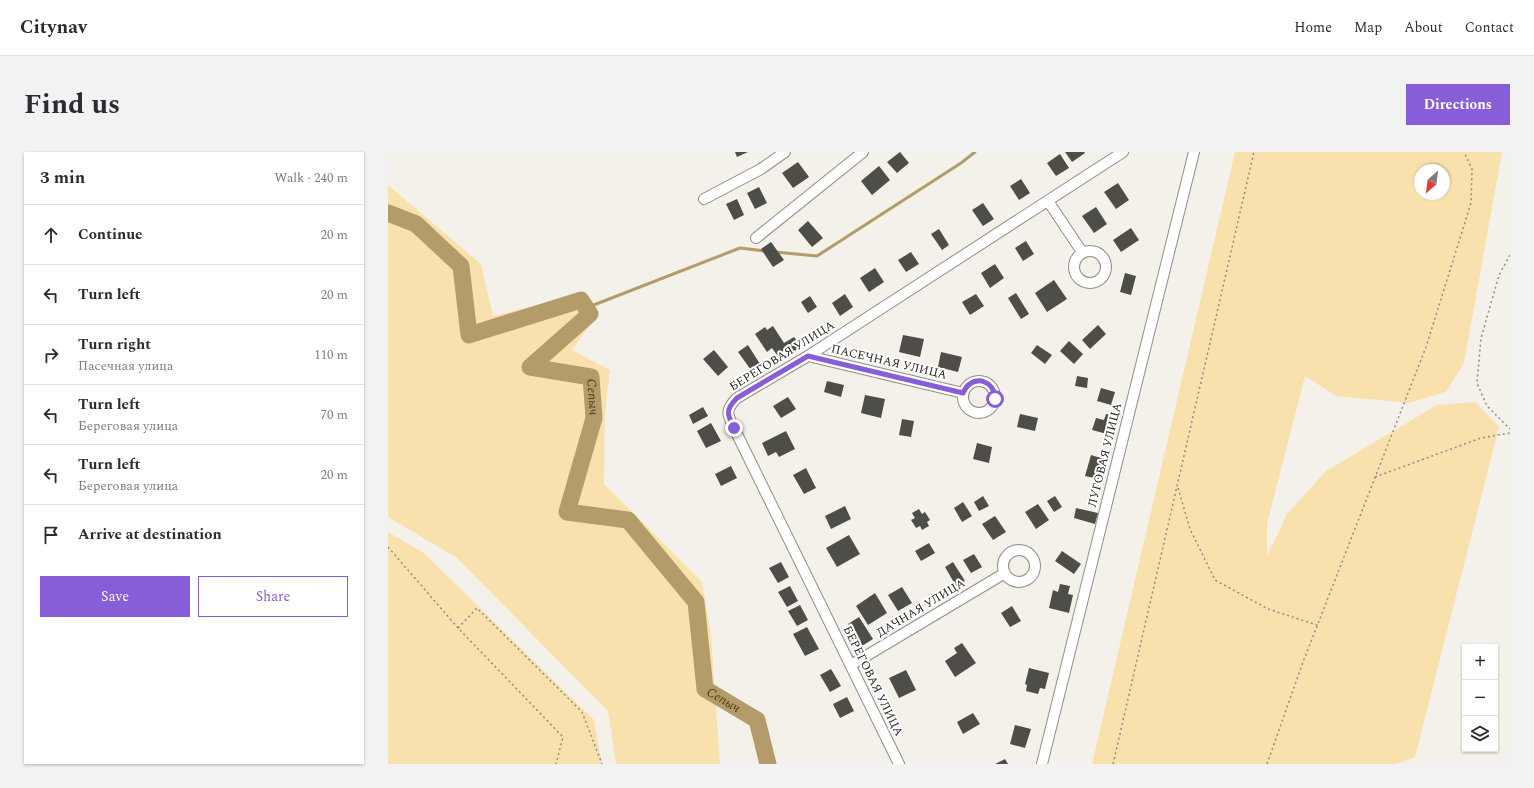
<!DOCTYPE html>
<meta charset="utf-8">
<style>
body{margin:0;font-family:Spectral,serif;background:#f2f2f3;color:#2b2b33}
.controls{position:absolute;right:12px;bottom:12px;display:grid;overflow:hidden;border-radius:0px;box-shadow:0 1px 3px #0004}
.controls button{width:36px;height:36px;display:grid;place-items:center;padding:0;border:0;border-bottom:1px solid #e1e1e2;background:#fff;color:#2b2b33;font:20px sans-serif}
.compass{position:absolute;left:1026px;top:12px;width:36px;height:36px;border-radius:50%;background:#fff;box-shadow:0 1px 3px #0004;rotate:208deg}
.stop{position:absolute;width:12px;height:12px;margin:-9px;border:3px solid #885ed8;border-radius:50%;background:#fff}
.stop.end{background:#885ed8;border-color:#fff;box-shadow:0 1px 4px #0008}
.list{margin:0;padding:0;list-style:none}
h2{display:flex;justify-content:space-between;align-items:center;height:52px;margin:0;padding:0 16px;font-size:17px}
h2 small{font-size:13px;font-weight:400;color:#7c7c81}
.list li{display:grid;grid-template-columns:26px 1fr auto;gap:12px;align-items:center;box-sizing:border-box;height:60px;padding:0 16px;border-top:1px solid #e1e1e2}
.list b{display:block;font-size:15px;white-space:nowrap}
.list p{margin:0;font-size:13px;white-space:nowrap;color:#7c7c81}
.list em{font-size:13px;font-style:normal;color:#7c7c81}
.actions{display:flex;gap:8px;padding:12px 16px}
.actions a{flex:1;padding:9px 0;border:1px solid #885ed8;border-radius:0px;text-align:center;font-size:14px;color:#885ed8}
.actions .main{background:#885ed8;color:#fff}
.icon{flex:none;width:22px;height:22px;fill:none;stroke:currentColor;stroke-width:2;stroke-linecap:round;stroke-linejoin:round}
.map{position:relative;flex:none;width:1122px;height:612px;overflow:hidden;border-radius:0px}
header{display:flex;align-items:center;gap:24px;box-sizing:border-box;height:56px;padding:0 20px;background:#fff;border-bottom:1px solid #e1e1e2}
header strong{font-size:19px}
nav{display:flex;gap:22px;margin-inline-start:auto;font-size:14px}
.intro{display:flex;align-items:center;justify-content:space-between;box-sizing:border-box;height:96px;padding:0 24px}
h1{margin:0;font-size:28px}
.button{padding:10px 18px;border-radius:0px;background:#885ed8;color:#fff;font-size:14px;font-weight:700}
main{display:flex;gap:24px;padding:0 24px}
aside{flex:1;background:#fff;border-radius:0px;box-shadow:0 1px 3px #0004}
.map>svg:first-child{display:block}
.green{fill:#f9e1ae;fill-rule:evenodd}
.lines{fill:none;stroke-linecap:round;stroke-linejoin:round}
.stream{stroke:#b49c6a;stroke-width:3}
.river{stroke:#b49c6a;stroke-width:17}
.building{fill:#4f4d48}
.minor-casing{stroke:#918e89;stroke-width:12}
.path{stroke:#8c8a86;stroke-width:1.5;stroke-dasharray:2 3;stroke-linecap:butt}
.minor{stroke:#fff;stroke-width:10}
.route{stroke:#885ed8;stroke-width:5}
.labels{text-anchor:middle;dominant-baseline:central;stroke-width:4;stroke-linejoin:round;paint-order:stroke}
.street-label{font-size:12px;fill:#282724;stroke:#fff}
.water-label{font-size:13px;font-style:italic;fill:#49380e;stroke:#fff}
</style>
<header>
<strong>Citynav</strong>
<nav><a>Home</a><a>Map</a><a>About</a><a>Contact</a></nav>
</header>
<div class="intro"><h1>Find us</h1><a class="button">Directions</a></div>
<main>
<aside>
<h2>3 min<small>Walk · 240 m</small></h2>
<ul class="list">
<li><svg class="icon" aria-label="ahead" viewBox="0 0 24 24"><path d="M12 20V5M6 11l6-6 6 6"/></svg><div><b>Continue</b></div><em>20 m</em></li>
<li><svg class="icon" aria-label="left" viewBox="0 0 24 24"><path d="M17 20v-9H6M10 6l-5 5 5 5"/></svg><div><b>Turn left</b></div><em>20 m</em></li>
<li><svg class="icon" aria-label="right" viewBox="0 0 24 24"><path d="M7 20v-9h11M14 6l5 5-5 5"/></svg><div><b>Turn right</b><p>Пасечная улица</p></div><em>110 m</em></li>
<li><svg class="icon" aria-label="left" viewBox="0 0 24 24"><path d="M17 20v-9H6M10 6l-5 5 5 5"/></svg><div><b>Turn left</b><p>Береговая улица</p></div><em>70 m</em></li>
<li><svg class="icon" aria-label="left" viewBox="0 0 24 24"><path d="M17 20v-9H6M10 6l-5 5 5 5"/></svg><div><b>Turn left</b><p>Береговая улица</p></div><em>20 m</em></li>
<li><svg class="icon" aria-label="arrive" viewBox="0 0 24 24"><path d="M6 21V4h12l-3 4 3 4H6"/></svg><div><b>Arrive at destination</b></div></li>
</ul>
<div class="actions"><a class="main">Save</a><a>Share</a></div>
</aside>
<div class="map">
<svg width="1122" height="612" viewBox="0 0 1122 612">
<rect width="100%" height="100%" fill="#f4f1eb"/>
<path class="green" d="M847 0H1114L1076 211 1058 240 1021 251 948 244 917 224 879 372V404L899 362 938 319 1049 253 1087 250 1111 275 1027 605 1008 612H704ZM1032 18H1056V42H1032Z
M0 33 93 112 105 164 197 141 209 163 184 198 222 218 217 259 216 332 314 430 323 483 332 612H228L220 559 69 406 0 365Z
M0 380 36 401 206 568 214 612H0Z"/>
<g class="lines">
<path class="stream" d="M387 100 429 104 573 11 587 0
M198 156 352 96 377 99"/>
<path class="river" id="s1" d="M0 61 28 72 73 114 81 183 193 148 202 162 142 215 203 225 206 266 179 360 240 368 308 450 317 537 369 568 380 612"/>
</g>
<path class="building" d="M347 0H360L349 5Z
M512 0 521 11 509 21 499 10Z
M677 0H696L697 1 684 10Z
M672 2 681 16 668 24 659 11Z
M410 10 421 25 405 36 394 21Z
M491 14 502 28 484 43 473 29Z
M633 27 642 41 631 48 622 34Z
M730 31 741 48 728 57 716 40Z
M371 35 379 51 367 57 359 41Z
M349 47 356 63 346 68 338 52Z
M595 51 606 67 595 74 584 58Z
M708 55 719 72 706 81 694 64Z
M420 69 435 86 424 95 410 78Z
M743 76 751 88 733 100 725 88Z
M551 77 561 93 554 98 543 82Z
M638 89 646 102 635 109 627 96Z
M383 90 396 108 385 115 373 97Z
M523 100 531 112 518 120 510 108Z
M607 112 616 126 602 136 593 121Z
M487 116 496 130 481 140 472 126Z
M737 121 748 124 743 143 732 140Z
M666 128 679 147 659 160 647 141Z
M628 141 641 162 633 167 620 146Z
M457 142 465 155 452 164 444 151Z
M588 142 596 154 582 163 574 150Z
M422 144 429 155 420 161 413 150Z
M710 173 718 182 702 197 694 188Z
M385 174 396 191 406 185 413 195 403 201 400 196 389 203 384 196 379 200 367 182 377 175 379 178Z
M515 183 536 187 532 205 511 200Z
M681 189 695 202 686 212 672 199Z
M360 193 372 212 363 218 350 200Z
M649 193 664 203 657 212 643 201Z
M326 198 340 215 330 224 315 207Z
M553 200 574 205 570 220 550 215Z
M689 224 700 226 699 236 687 234Z
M439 229 456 233 453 245 436 240Z
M713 236 727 240 723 253 709 249Z
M477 243 497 247 493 266 473 261Z
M400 245 408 257 393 266 385 254Z
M315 255 320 264 305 272 301 263Z
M632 262 650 266 647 279 629 275Z
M718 262 727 264 723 283 704 278 708 266 716 268Z
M514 267 526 269 523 285 511 283Z
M323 271 333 289 318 296 309 279Z
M398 279 407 297 391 305 388 300 380 304 374 291Z
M589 291 604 295 601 311 585 307Z
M703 303 716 307 711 327 697 324Z
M343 314 349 326 333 334 327 322Z
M418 316 428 336 416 342 405 323Z
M595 344 601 354 591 359 586 350Z
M667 344 674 355 666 360 659 349Z
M575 350 584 364 574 370 566 356Z
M650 352 661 368 648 377 637 360Z
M457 354 463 367 443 377 437 364Z
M688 356 710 361 707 372 686 366Z
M531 357 534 362 537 360 542 368 539 370 541 374 534 378 532 374 528 376 523 368 527 366 524 361Z
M607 364 618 380 605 388 594 372Z
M461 383 472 402 449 415 438 396Z
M541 391 547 401 533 409 527 399Z
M674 399 693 412 686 422 667 409Z
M586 402 594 415 583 421 575 408Z
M393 410 401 425 390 431 381 416Z
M565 410 577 429 568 434 557 415Z
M672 432 682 434 680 442 685 443 681 461 661 456 665 438 670 440Z
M402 434 410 449 399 455 390 440Z
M514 435 524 451 510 459 500 443Z
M487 441 499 461 480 473 468 454Z
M412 453 420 468 409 474 400 459Z
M624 454 633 469 622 475 613 461Z
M471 465 485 487 474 494 460 472Z
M419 475 431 497 417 504 405 482Z
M574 491 588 511 567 525 557 509 569 501 566 496Z
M641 516 661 521 657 537 652 536 650 542 638 539 639 533 637 532Z
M443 517 453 534 442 540 432 523Z
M518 518 528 538 511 546 501 526Z
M459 545 466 559 452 566 445 552Z
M585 561 592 572 575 582 569 570Z
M627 573 643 577 637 596 622 592Z
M617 607 620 612H607Z"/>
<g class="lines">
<g class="minor-casing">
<path id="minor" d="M316 47 373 17 397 0
M660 49 694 100
M368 86 475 0
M686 115a16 16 0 1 1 32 0a16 16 0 1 1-32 0Z
M420 204 575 241
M575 245a16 16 0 1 1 32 0a16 16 0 1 1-32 0Z
M615 414a16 16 0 1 1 32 0a16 16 0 1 1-32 0Z
M463 513 617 421
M511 612 346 276C339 262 337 258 349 246L420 204 735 0
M654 612 806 0"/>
</g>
<path class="path" d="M1122 103 1111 123 1093 186 1089 231 1099 254 1122 277
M987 325 1093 286 1122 281
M790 336 802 377 827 428 880 457 929 473
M0 395 70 476 175 585 168 612
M70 476 89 456 194 560 214 612
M725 612 866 0
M879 612 915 510 1038 195 1083 51 1084 17 1076 0"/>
<use href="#minor" class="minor"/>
</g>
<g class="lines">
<path class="route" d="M346 276C339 262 337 258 349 246L420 204 575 241C579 232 585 228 594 229 603 232 607 238 607 247"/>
</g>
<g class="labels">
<g class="street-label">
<text transform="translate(394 204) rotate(-32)">БЕРЕГОВАЯ УЛИЦА</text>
<text transform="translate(501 210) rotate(13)">ПАСЕЧНАЯ УЛИЦА</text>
<text transform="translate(717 303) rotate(-76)">ЛУГОВАЯ УЛИЦА</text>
<text transform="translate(533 456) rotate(-31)">ДАЧНАЯ УЛИЦА</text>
<text transform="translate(485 529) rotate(64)">БЕРЕГОВАЯ УЛИЦА</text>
</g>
<g class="water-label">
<text stroke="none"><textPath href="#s1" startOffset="457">Сепыч</textPath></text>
<text stroke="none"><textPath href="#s1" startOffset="853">Сепыч</textPath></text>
</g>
</g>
</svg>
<div class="controls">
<button>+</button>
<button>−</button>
<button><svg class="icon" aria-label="layers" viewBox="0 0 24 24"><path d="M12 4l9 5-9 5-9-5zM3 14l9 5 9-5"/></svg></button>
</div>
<svg class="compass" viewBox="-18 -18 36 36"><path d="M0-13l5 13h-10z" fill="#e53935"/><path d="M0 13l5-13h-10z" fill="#7c7c81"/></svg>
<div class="stop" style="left:607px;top:247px"></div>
<div class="stop end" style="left:346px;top:276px"></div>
</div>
</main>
